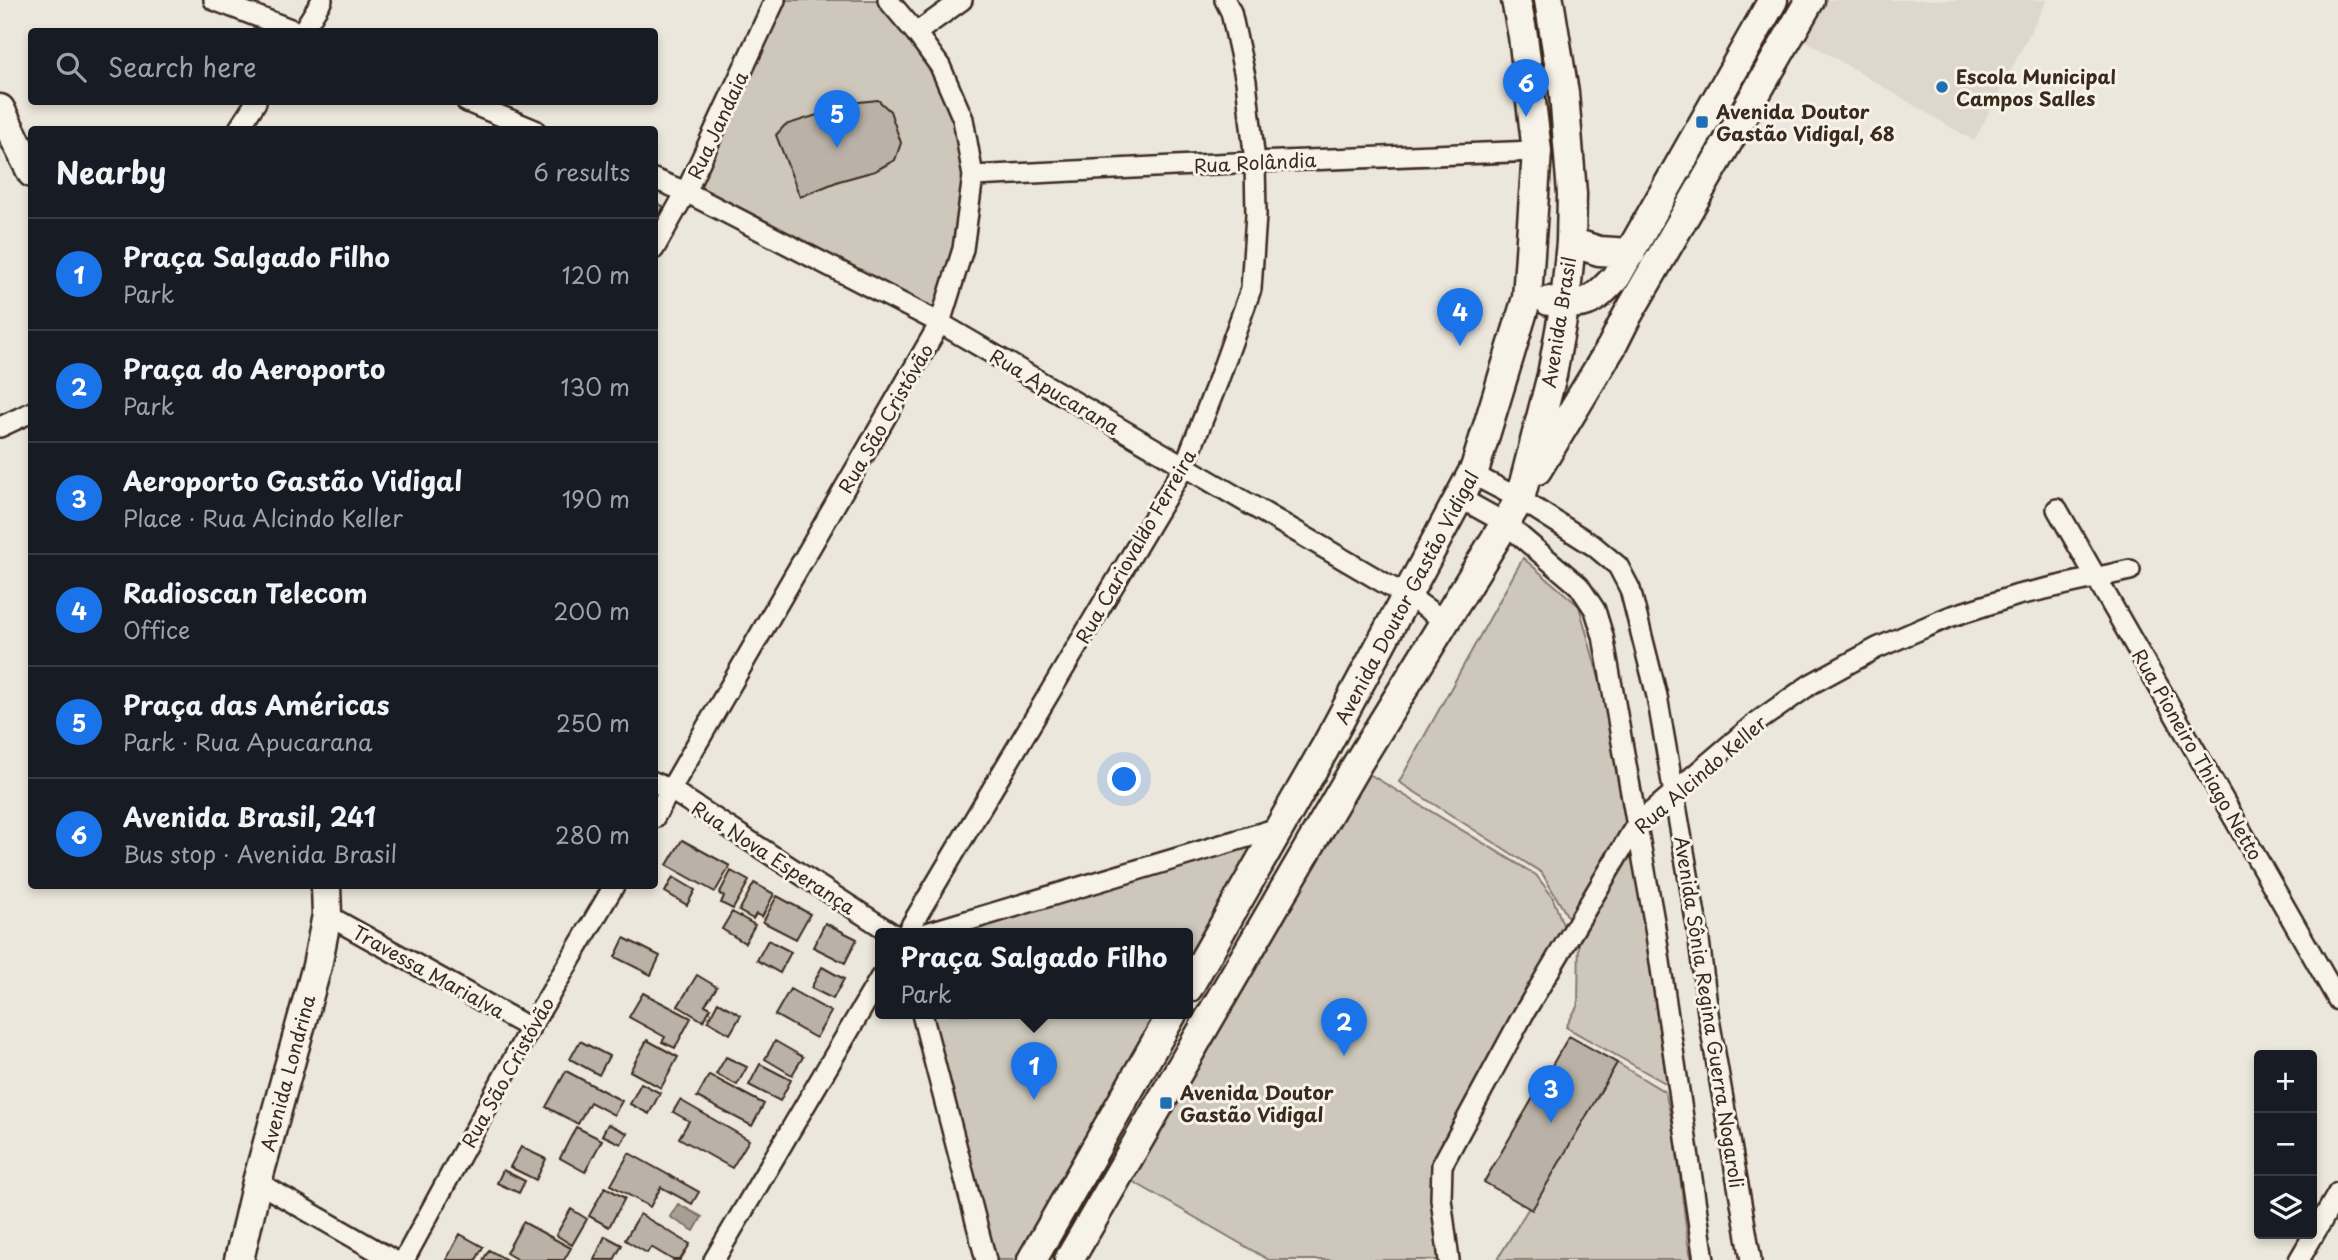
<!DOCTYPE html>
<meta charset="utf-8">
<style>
body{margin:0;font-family:"Playpen Sans",sans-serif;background:#242831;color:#f1f3f6}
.controls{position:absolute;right:21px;bottom:21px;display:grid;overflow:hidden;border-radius:7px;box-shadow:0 4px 10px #0003}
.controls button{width:63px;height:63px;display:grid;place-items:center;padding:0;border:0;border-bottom:2px solid #363941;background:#171b24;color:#f1f3f6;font:35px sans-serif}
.you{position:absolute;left:1125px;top:780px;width:24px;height:24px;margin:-18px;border:5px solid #fff;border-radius:50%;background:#1a73e8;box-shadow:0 0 0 10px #1a73e833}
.badge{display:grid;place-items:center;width:46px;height:46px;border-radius:50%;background:#1a73e8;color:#fff;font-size:23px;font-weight:700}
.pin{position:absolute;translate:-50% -58px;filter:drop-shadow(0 2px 4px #0008)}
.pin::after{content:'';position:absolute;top:37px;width:24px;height:21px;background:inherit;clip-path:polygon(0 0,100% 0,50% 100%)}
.popup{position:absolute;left:875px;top:928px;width:318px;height:91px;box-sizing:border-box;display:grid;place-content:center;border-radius:7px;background:#171b24;filter:drop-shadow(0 2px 5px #0005);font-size:23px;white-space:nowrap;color:#9ea1a6}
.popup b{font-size:26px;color:#f1f3f6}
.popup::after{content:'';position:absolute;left:50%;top:100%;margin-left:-14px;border:14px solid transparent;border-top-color:#171b24}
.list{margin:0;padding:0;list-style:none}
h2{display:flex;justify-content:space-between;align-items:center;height:91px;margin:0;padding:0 28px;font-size:30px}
h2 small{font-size:23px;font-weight:400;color:#9ea1a6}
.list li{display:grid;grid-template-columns:46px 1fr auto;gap:21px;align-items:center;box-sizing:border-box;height:112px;padding:0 28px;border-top:2px solid #363941}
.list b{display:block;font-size:26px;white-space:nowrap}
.list p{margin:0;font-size:23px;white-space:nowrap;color:#9ea1a6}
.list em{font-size:23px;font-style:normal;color:#9ea1a6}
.icon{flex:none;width:38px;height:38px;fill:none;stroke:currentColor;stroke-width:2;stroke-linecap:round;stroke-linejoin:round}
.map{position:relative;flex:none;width:2338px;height:1260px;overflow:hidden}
.search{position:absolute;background:#171b24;box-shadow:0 4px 10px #0003;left:28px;top:28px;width:630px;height:77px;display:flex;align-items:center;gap:18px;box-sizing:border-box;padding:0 24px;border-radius:7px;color:#9ea1a6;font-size:26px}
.panel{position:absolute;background:#171b24;box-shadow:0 4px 10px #0003;left:28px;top:126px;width:630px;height:763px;border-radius:7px}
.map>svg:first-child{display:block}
.built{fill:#ddd7cc}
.green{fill:#cec8bc;stroke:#84796d;stroke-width:2}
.water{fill:#a89f93;stroke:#7c7064;stroke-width:2}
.building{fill:#bab2a7;stroke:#3b2a1e;stroke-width:2}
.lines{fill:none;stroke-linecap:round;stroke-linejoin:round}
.street-casing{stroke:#3b2a1e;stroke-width:24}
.secondary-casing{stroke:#3b2a1e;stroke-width:33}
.street{stroke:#f7f3e8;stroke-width:19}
.secondary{stroke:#f7f3e8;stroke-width:28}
.poi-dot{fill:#1f6fb2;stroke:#f7f3e8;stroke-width:2.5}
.labels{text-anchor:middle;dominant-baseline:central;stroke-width:6;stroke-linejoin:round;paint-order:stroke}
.poi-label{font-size:19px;font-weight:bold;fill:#3b2a1e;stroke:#f7f3e8;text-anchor:start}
.street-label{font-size:19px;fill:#3b2a1e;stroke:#f7f3e8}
</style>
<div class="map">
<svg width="2338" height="1260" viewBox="0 0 2338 1260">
<rect width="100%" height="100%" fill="#ece7dc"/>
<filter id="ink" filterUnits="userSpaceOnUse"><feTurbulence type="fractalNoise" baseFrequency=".0143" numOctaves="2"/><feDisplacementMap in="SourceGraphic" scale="14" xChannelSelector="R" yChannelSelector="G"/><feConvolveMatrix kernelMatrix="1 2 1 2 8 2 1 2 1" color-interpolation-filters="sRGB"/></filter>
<g filter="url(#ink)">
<path class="built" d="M1810 0H2047L1974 141 1791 32Z"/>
<path class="green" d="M775 0H888L940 66 973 176 940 321 686 192Z
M1523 558 1579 606 1605 700 1636 872 1667 1084 1566 1027 1578 1005 1579 936 1542 873 1399 782Z
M1356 766 1536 875 1552 896 1568 938 1442 1165 1449 1260H1269L1120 1174Z
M1281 827 1188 989V934H923Z
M922 1014H1174L1032 1260H986Z
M1617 1063 1665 1092 1675 1132 1688 1244 1692 1260H1497Z"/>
<path class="water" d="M678 1204 702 1217 694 1231 670 1217Z"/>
<path class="building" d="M878 100 890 111 901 143 895 160 875 171 839 181 800 197 776 135 785 125 859 102Z
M654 201 664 207 654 222Z
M682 840 730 866 715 892 667 865Z
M731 871 749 881 733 909 721 903 724 896 719 894Z
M673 877 695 890 687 905 665 892Z
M754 883 774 894 762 917 756 914 753 919 739 911Z
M777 896 810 914 796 939 763 922Z
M732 912 755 925 745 943 722 929Z
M825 923 857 939 845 963 813 947Z
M624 938 660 956 651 975 615 957Z
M768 940 791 952 780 973 757 960Z
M822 967 844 979 833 999 811 988Z
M697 975 717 987 705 1005 711 1008 703 1021 678 1006Z
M790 989 831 1012 816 1038 775 1015Z
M643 993 691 1018 675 1048 662 1042 665 1037 629 1017Z
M718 1002 741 1015 730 1034 708 1021Z
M1569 1036 1617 1063 1532 1210 1484 1182Z
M647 1040 678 1057 661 1088 630 1071Z
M580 1041 609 1056 599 1075 570 1059Z
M775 1041 803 1057 792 1075 765 1059Z
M726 1057 747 1067 737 1085 716 1074Z
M760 1064 791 1080 780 1101 749 1085Z
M566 1071 622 1101 614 1115 590 1102 578 1124 546 1107Z
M709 1075 764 1104 752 1126 697 1097Z
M641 1083 660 1093 649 1114 630 1104Z
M680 1100 749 1140 732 1168 679 1138 689 1121 673 1112Z
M608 1124 627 1133 621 1144 602 1135Z
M576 1127 602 1140 585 1172 560 1158Z
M521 1147 546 1159 536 1180 510 1167Z
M629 1153 699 1192 692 1204 661 1187 650 1207 611 1185Z
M503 1170 525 1181 519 1193 497 1183Z
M605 1187 625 1198 609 1227 589 1216Z
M571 1209 587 1219 572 1245 556 1235Z
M640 1214 690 1244 680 1260H673L651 1247 647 1253 625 1240Z
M523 1222 571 1248 564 1260H518L506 1253Z
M460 1234 483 1247 476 1260H446Z
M605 1236 622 1245 614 1260H594Z
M489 1250 507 1260H483Z"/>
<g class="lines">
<g class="street-casing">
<path id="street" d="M214 0 298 32
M302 32 322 0
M916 33 962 0
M467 102 535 130
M238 130 256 102
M973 176 1255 162 1537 151
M654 179 686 192 940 323 1420 604 1446 622
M654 249 686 192 775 0
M0 427 32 412
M1472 474 1520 499 1594 546 1618 566 1630 589 1657 696 1698 932 1708 1013 1751 1260
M1460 498 1505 523 1579 586 1595 610 1603 636 1654 921 1704 1260
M2057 509 2338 1000
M654 782 671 790 893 934
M654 818 940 323 963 249 973 176 963 119 940 66 916 33 888 0
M327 915 530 1028
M906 934 1184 467 1218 381 1251 289 1256 215 1255 162 1246 81 1231 12 1225 0
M923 934 1281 827
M922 1014 986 1260
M257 1182 393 1260
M404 1260 530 1028 614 886
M714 1260 880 978
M1449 1260 1441 1199 1442 1165 1524 1013 1636 825 1754 724 1811 684 1877 648 1949 617 2018 595 2130 570
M2299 1260 2338 1193"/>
</g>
<g class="secondary-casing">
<path id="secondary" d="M0 109 32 173
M1571 242 1599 251 1631 253
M1549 301C1586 306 1590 305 1616 277L1773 0
M1537 470 1612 346 1627 316 1810 0
M1188 988 1325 748 1475 468 1527 298 1537 151 1523 36 1516 0
M239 1260 257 1182 317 966 327 915 326 886
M1032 1260 1172 1014
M1069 1260 1356 766 1520 499 1552 375 1565 303 1571 242 1572 194 1564 93 1549 0"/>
</g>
<use href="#street" class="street"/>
<use href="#secondary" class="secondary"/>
</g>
</g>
<g class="poi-dot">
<circle cx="1942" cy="87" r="7"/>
<rect x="1695" y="115" width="14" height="14" rx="3.5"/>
<rect x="1159" y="1096" width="14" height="14" rx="3.5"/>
</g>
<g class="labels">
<g class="poi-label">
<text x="1956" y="76">Escola Municipal<tspan x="1956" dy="22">Campos Salles</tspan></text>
<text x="1716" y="111">Avenida Doutor<tspan x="1716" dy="22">Gastão Vidigal, 68</tspan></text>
<text x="1180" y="1092">Avenida Doutor<tspan x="1180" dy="22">Gastão Vidigal</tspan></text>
</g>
<g class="street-label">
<text transform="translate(717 125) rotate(-65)">Rua Jandaia</text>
<text transform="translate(1255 162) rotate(-3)">Rua Rolândia</text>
<text transform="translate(1558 322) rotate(-81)">Avenida Brasil</text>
<text transform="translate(1055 391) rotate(31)">Rua Apucarana</text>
<text transform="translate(885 418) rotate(-60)">Rua São Cristóvão</text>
<text transform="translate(1135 546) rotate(-60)">Rua Cariovaldo Ferreira</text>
<text transform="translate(1406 597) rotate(-62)">Avenida Doutor Gastão Vidigal</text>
<text transform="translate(2198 754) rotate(60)">Rua Pioneiro Thiago Netto</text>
<text transform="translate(1700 774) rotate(-41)">Rua Alcindo Keller</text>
<text transform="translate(774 857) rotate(33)">Rua Nova Esperança</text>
<text transform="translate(429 971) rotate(29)">Travessa Marialva</text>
<text transform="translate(1710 1012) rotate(81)">Avenida Sônia Regina Guerra Nogaroli</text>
<text transform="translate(507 1072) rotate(-61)">Rua São Cristóvão</text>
<text transform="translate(287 1073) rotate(-75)">Avenida Londrina</text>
</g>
</g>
</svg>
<div class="controls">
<button>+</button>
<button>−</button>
<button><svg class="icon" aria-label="layers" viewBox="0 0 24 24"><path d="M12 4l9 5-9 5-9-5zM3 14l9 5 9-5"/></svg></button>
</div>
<div class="you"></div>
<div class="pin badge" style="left:1034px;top:1100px">1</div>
<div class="popup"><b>Praça Salgado Filho</b>Park</div>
<div class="pin badge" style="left:1344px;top:1056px">2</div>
<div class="pin badge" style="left:1551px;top:1123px">3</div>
<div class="pin badge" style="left:1460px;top:346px">4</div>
<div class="pin badge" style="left:837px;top:148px">5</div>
<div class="pin badge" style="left:1526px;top:117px">6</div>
<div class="search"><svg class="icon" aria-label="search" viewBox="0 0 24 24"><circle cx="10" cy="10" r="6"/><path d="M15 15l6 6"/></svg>Search here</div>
<section class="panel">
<h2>Nearby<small>6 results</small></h2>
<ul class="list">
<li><span class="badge">1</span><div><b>Praça Salgado Filho</b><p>Park</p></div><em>120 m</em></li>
<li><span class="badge">2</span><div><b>Praça do Aeroporto</b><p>Park</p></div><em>130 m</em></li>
<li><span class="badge">3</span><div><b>Aeroporto Gastão Vidigal</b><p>Place · Rua Alcindo Keller</p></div><em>190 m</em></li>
<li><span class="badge">4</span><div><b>Radioscan Telecom</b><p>Office</p></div><em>200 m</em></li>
<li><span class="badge">5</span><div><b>Praça das Américas</b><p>Park · Rua Apucarana</p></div><em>250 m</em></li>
<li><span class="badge">6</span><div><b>Avenida Brasil, 241</b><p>Bus stop · Avenida Brasil</p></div><em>280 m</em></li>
</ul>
</section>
</div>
